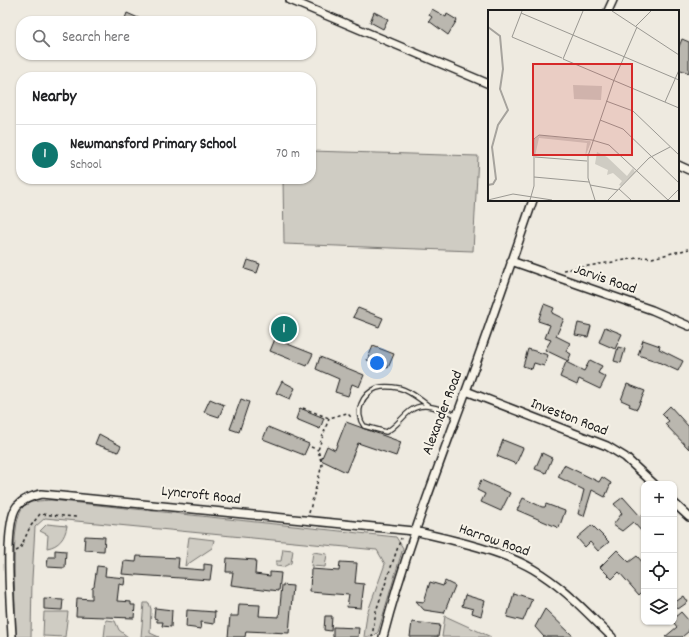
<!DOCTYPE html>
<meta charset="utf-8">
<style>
body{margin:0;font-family:Dekko,sans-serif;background:#f2f2f2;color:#202124}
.controls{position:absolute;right:12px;bottom:12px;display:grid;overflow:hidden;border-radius:8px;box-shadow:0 1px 3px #0004}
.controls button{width:36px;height:36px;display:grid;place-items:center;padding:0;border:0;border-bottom:1px solid #e0e0e0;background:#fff;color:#202124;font:20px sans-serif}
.you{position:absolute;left:377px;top:363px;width:14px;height:14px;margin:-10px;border:3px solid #fff;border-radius:50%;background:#1a73e8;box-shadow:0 0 0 6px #1a73e833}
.badge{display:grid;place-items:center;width:26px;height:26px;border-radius:50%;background:#0f766e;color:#fff;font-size:13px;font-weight:700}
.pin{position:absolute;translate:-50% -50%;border:2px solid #fff;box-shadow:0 1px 4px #0006}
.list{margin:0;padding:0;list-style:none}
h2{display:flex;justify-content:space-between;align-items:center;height:52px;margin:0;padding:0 16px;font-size:17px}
h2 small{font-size:13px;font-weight:400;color:#757577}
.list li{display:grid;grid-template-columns:26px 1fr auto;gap:12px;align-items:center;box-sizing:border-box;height:60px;padding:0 16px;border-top:1px solid #e0e0e0}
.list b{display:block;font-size:15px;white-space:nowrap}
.list p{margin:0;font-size:13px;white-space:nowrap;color:#757577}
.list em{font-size:13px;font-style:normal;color:#757577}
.icon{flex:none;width:22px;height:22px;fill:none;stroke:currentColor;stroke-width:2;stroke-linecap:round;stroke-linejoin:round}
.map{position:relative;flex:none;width:689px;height:637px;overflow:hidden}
.search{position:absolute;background:#fff;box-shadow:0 1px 3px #0004;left:16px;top:16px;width:300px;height:44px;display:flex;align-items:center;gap:10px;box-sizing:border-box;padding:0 14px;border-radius:16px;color:#757577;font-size:15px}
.panel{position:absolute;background:#fff;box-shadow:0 1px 3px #0004;left:16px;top:72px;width:300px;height:112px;border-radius:16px}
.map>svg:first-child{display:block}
.green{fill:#cfccc3;stroke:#767470}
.building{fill:#bab7af;stroke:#1c1c1c}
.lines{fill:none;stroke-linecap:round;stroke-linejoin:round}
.service-casing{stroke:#1c1c1c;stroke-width:6}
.minor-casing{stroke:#1c1c1c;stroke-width:10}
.path{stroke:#1c1c1c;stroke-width:1.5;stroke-dasharray:3 3;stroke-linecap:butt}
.service{stroke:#f7f3e8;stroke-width:3.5}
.minor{stroke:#f7f3e8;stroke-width:7}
.labels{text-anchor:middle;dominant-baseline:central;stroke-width:4;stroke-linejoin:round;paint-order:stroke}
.street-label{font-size:15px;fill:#1c1c1c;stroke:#f7f3e8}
.inset-river{fill:none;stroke:#a6a39d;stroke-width:2}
.inset-road{fill:none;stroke:#9a9892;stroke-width:1}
.view{fill:#d62828;fill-opacity:0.15;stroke:#d62828;stroke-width:2}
.inset-edge{fill:none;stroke:#1c1c1c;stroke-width:2}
</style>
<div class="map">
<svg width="689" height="637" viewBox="0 0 689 637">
<rect width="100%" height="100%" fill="#eeeae0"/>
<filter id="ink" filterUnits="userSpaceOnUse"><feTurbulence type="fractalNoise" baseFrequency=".025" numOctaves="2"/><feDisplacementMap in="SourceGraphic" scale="8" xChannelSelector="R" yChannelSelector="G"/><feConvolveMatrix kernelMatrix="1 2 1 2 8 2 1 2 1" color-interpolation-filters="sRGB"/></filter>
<g filter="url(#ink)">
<path class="green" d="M311 151 478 156 473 251 284 244 283 179H311Z
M51 500 396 537 403 548 378 632 373 637H364L367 614 385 564 377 550 45 518 35 527 32 579 31 637H16C16 610 9 528 22 508 28 500 42 501 51 500Z
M47 524 67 526C65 538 59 546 47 548L48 535 40 531Z
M189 537 214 540 212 548 185 566Z
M283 549 293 550 291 563 283 567 276 566V561H281Z
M313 552 327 554 325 567 311 566Z
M144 603H149L151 609 150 633 159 637H141Z
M44 612H68L65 637 43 636Z
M445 616 491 637H442Z
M106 620 115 621 119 630 128 637H104Z"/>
<path class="building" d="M432 9 446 17 447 14 457 20 448 35 429 21 432 17 429 15Z
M374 12 388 19 383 29 370 22Z
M127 13 145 21H124Z
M682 39 689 42V73L678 69V49Z
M248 260 260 264 257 273 245 269Z
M544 304 554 308 552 313 564 319 556 336 570 343 566 351 571 354 568 361 545 350 551 340 545 338 550 325 538 321Z
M358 308 383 318 379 327 353 317Z
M578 323 591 326 588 337 575 335Z
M605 327 622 334 615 349 599 342Z
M275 339 313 354 307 366 270 351Z
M643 340 660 346 659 349 683 361 678 371 656 361 638 355Z
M373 346 394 354 388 368 367 360Z
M618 347 625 349 621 363 614 361Z
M528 349 548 355 544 366 534 363 532 369 523 366Z
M320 357 364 375 359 387 352 384 348 396 335 392 339 379 316 369Z
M590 360 602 366 598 373 606 377 600 389 579 379 577 385 560 377 566 362 584 371Z
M282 381 295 388 290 399 276 393Z
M627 384 645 391 637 409 629 406 630 404 621 400Z
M210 399 224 405 219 417 204 412Z
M241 399 249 402 239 432 230 429Z
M670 406 689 427V449L665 424 669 421 662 414Z
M300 408 324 418 320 429 296 419Z
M346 422 401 442 396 456 358 443 346 472 321 460 327 446 335 450Z
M268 427 309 444 304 455 263 439Z
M99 434 121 446 118 452 95 444Z
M503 440 523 448 516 464 497 456Z
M542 453 552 458 546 473 535 469Z
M564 465 599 482 602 477 611 483 605 497 592 490 584 516 578 514 584 490 558 477Z
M481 480 510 493 501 511 481 502 485 494 477 490Z
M623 497 640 516 644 512V534L633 522 622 531 613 525 622 513 614 504Z
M523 498 542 507H545L546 504 565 511 559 528 517 510Z
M592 525 609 542 598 551 590 542 585 547 577 538Z
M85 536 105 537 104 551 84 550Z
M55 550 66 551 65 568 47 567 48 557H55Z
M617 550 629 562 637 556 644 564V590L639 595 619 572 612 579 600 567Z
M137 556 179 558 178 568 204 570V564L212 565 210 580 122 574 124 561 136 562Z
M227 558 256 560 255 574 270 576V572L281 573 279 591 231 585 233 572H226Z
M340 562 357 563 355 583 364 584 361 608 347 607 349 595 310 592 311 569 339 571Z
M97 566 106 567 105 576 125 578 124 585 119 584 117 601 131 602V605H135L134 618 76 616 77 598 92 599V587L94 586Z
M445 581 455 586 444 613 424 610 416 601 424 602 430 582 443 586Z
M282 585 293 586 289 633 246 631 245 637H228L230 616H238L239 604 260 605 259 616 279 617Z
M514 593 532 599 523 621 507 617Z
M465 595 485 601 481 616 472 613 473 609 462 606Z
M684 596 688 602 678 609 674 603Z
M44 598 63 599 62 610 44 609Z
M155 608 172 610 171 627 162 626 163 622H157V619L154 618Z
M545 609 574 637H544L535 627Z
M187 610 215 612 214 624 200 622 201 629 186 627Z
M681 612 689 621V631L682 637H665L677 627 674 623V618Z
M325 616H332L331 631 324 630Z
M412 622 440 625 438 637H410Z
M333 627 359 628 358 637H333Z"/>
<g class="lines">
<g class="service-casing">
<path id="service" d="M429 406C419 399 411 391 399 388 393 387 384 386 377 388 362 394 354 412 364 426L386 432C396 427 401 418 410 411 424 400 441 410 457 415"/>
</g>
<g class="minor-casing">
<path id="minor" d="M290 0 489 84
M608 11 613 0
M678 165 689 170
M511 261 652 310 689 326
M466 391 607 446 625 457 654 484
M674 503 689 517
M12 637C11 611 3 524 17 506 23 499 32 496 41 494L414 531C451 540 501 550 533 569 564 587 587 613 612 637
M383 637C405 553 436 473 466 391 489 328 511 264 533 200"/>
</g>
<path class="path" d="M563 270 644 257 652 258 689 249
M303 408 329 418
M311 447 318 450
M309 513 322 465 318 450 329 418 347 413 352 418
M16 551 20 549 30 527 40 514 76 517
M372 637 376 611 401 538"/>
<use href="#service" class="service"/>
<use href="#minor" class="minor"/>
</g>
</g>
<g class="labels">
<g class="street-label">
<text transform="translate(605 280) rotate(19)">Jarvis Road</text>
<text transform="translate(443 413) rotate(-69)">Alexander Road</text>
<text transform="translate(569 418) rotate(21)">Investon Road</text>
<text transform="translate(201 496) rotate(6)">Lyncroft Road</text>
<text transform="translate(494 541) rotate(19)">Harrow Road</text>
</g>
</g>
<g transform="translate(488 10)">
<rect width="191" height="191" fill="#eeeae0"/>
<path d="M85 75 114 76 113 90 86 89ZM52 125 102 131 103 132 97 147 99 133 51 128 47 146V129ZM109 142 119 147 139 166 145 158 147 162 133 176 131 175 134 171 125 163 119 165 120 160 107 154Z" fill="#cfccc3"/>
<path class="inset-river" d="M0 17 12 26 15 59 12 79 20 100 10 115 4 137 8 169 5 174 0 175"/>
<path class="inset-road" d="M34 1 24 27 74 48M95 1 75 49 191 98M124 1 191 45M33 3 191 70M148 16 163 1M118 91 145 101 191 145M177 92 191 60M112 110 135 119 191 173M47 147 99 151M46 167 101 172M102 175 130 180M131 179 143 190M0 190 25 184 64 190M42 190 46 176V129L51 125 104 130 121 135 180 190M107 190 100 168V146L126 70 149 17M120 190 161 148 182 137M180 190 191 179"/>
<path class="view" d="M45 54H144V145H45Z"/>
<rect width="191" height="191" class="inset-edge"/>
</g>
</svg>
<div class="controls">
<button>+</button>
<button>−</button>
<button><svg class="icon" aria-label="locate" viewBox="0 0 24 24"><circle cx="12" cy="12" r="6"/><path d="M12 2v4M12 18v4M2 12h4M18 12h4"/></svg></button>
<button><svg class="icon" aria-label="layers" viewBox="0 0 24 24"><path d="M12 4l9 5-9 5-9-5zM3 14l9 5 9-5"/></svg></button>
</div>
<div class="you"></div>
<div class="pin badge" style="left:284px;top:329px">1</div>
<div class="search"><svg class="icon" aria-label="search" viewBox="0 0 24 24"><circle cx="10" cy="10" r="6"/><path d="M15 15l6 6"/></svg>Search here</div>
<section class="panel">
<h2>Nearby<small></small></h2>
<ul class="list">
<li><span class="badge">1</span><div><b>Newmansford Primary School</b><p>School</p></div><em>70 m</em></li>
</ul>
</section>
</div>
